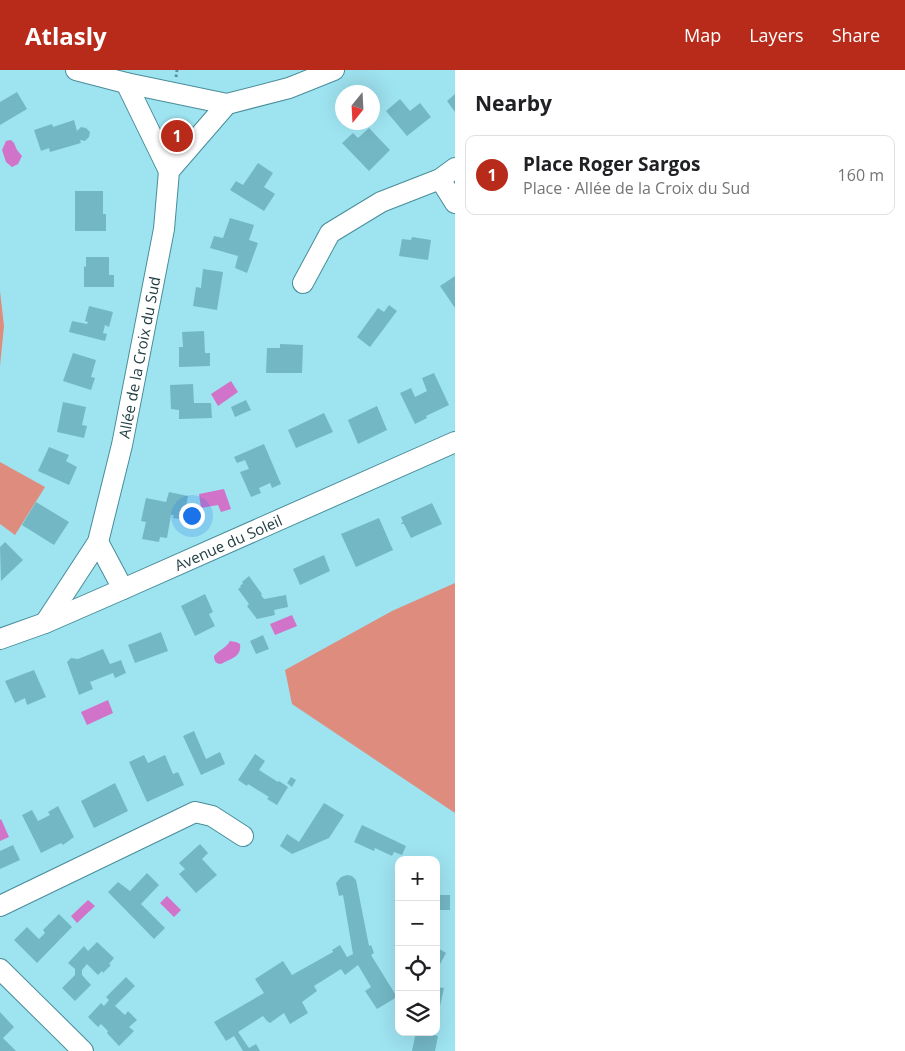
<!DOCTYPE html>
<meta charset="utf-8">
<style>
body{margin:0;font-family:"Open Sans",sans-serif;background:#f6f6f6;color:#202124}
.controls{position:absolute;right:15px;bottom:15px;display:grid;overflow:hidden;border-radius:10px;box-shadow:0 5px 20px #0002}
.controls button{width:45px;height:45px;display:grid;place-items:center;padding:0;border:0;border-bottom:1px solid #e0e0e0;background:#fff;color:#202124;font:25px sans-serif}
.compass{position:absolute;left:335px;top:15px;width:45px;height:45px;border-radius:50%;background:#fff;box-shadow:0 5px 20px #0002;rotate:198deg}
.you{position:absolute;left:191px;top:445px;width:18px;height:18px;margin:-12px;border:4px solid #fff;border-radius:50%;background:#1a73e8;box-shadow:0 0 0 8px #1a73e833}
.badge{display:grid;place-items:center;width:32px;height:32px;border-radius:50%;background:#b82b1a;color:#fff;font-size:16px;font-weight:700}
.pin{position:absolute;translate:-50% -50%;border:2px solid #fff;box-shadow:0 1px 5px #0006}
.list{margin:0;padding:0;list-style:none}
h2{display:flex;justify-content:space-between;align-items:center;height:65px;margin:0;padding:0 20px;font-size:21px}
h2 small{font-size:16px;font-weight:400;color:#757577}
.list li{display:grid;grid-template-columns:32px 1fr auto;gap:15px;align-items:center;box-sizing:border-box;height:80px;margin:0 10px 10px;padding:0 10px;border:1px solid #e0e0e0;border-radius:10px}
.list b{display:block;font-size:19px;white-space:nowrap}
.list p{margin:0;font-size:16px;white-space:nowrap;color:#757577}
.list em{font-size:16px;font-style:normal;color:#757577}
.icon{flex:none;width:28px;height:28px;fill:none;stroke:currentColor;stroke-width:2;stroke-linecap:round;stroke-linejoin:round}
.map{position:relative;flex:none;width:455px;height:981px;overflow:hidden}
header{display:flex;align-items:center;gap:30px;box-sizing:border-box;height:70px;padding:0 25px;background:#b82b1a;color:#fff}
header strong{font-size:24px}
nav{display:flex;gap:28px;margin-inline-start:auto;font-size:18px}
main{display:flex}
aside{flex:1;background:#fff}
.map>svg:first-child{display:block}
.green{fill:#de8c7d}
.water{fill:#d173c8}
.building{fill:#73b7c4}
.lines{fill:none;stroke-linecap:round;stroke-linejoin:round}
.minor-casing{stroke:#498d9a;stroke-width:22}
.path{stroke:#5f9099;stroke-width:3;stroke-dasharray:2.5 2.5;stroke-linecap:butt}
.minor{stroke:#fff;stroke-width:20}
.labels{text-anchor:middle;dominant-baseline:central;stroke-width:4;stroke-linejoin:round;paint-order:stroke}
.street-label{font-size:15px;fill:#203d42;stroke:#e7fbff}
</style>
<header>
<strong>Atlasly</strong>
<nav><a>Map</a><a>Layers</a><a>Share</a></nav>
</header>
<main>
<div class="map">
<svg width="455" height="981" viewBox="0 0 455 981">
<rect width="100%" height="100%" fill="#9ee3f0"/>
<path class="green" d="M0 221 4 256 0 296Z
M0 392 45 417 15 465 0 454Z
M455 513V743L292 634 285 600 392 541Z"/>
<path class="water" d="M11 70 14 73 17 80 22 86 18 94 12 97 6 92 2 80 6 71Z
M231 311 238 322 218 336 211 324Z
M224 419 231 439 221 442 218 435 201 438 199 424Z
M292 545 297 556 275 565 270 554Z
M230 571 236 572 240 574C242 587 230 589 221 594 216 594 214 591 214 586 219 580 226 578 230 571Z
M108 630 113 643 87 655 81 642Z
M1 749 9 767 0 771V750Z
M167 826 181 840 174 847 160 833Z
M88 830 95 836 77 853 71 846Z"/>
<path class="building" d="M17 22 27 39 0 55V32Z
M455 24V42L447 31Z
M400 29 410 41 420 33 431 47 407 66 386 41Z
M74 50 77 61 81 57 86 58 90 62 89 67 85 71 80 70 81 73 50 82 49 78 41 81 34 60 52 54 53 57Z
M369 58 390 80 369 101 342 73 353 63 358 68Z
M258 93 273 103 264 117 275 124 264 141 230 120 236 111 243 115Z
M75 121H103V144H106V161H75Z
M230 148 254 155 249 170 258 173 247 203 235 198 238 186 210 178 214 166 223 168Z
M412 167 431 170 428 190 399 186 402 169 411 170Z
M86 187H109V205H114V217H84V196L86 197Z
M203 199 223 202 217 240 193 236 196 217 201 218Z
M455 206V238L440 216Z
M389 235 397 241 370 277 357 267 378 238 384 242Z
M89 236 113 242 109 257 105 255 103 263 107 264 105 271 69 262 72 251 87 254 88 252 85 251Z
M204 261 205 283H210V296L179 297V277H183L182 262Z
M280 274 303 275 302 303H266L267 278H280Z
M73 283 96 290 91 307 95 308 91 320 63 311Z
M434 303 449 335 426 346 427 348 415 354 400 323 411 318 415 327 427 321 422 308Z
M193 314 194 333H211L212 348 179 349V340L171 339 170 315Z
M246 330 251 340 235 347 231 337Z
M63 332 86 337 82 355 87 356 84 368 57 362Z
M377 336 387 360 358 374 348 350Z
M324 343 333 362 296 378 288 360Z
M264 374 281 414 272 418 270 413 259 418 261 423 251 427 240 402 249 399 245 390 237 393 234 387Z
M49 377 69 385 66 391 77 397 69 415 38 401Z
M169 422 188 426 186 436H183L180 449 173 448 174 445H171L167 468 160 467 159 472 142 469 146 452 141 451 146 428 166 432Z
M36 432 69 452 54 475 22 455Z
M432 433 442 454 411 468 404 454H402L401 453 403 452 401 447Z
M379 448 393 480 356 497 341 464Z
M5 472 23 490 1 511 0 477Z
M324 485 330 501 300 515 293 499Z
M249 506 262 524 261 525 264 529 286 525 288 537 274 540 275 545 257 549 247 536 249 534 238 519 241 517 240 516 243 513 242 512Z
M205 524 213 542 209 544 215 556 195 566 181 536Z
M161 562 168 581 135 593 128 575Z
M263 565 269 579 256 584 250 571Z
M103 579 110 594 121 590 126 603 115 608 113 603 90 612 93 619 79 625 67 592 71 588 78 589Z
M34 600 46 627 27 635 25 628 15 633 5 611Z
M194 661 206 689 220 682 225 694 201 705 183 666Z
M255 684 265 691 259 700 278 712 279 711 288 717 277 735 267 729 269 727 248 714 247 716 238 710Z
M144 685 148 693 165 685 173 704 178 702 184 715 147 732 129 692Z
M291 707 296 710 292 717 287 713Z
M115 713 128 741 94 758 81 731Z
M324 733 344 745 329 768 292 784 280 776 287 764 299 772Z
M58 736 74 767 63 775 61 773 41 783 22 745 32 740 38 751 50 745 48 742Z
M362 755 406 776 402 785 394 782 392 786 375 778 374 781 354 772Z
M200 774 208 783 202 789 217 805 196 823 179 804 185 799 179 793Z
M13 775 20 790 0 799V781Z
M147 803 159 815 141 834 165 858 154 869 108 822 118 812 130 821Z
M347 805 352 806 356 810 369 876 371 875 374 883 371 885 397 927 377 939 365 921 371 917 358 895 345 905 341 899 314 916 317 921 302 932 308 943 290 954 284 943 270 953 267 951 263 946 238 962 249 978 256 974 260 981H243L234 966 226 971 214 952 264 923 255 909 283 891 292 905 333 882 332 880 340 875 347 887 353 884 343 825 339 826 336 813 341 807Z
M436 825H450V840H436Z
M59 844 72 857 37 893 14 870 27 857 39 869 45 863 43 860Z
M97 872 114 888 109 894 111 895 103 903 102 901 98 905 87 894 82 900V905L91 915 75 931 62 918 75 905V899L68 893 84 876 88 881Z
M436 877 446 883 439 896 436 895Z
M126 907 135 916 115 936 125 945 128 941 137 950 129 957 134 961 119 976 107 963 108 961 101 954 98 957 88 947 101 933 104 936 109 930 106 927Z
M436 917 444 918 440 936 436 935Z
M0 942 14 957 3 968 16 981H0Z
M416 962H430V964L438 966 435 981H412Z"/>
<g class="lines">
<g class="minor-casing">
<g id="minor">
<path d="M76 0 126 13 227 34 289 18 334 0"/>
<path d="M126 13 169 101"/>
<path d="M440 109 455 133"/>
<path d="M303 213 330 163 381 132 440 109 455 98"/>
<path d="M98 472 123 519"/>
<path id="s1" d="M45 553 98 472 122 375 164 159 169 101 227 34"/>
<path id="s2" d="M0 569 45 553 123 519 455 372"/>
<path d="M0 836 195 742 212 746 243 766"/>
<path d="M0 899 83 981"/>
</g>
</g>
<path class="path" d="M176 7 177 0"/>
<use href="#minor" class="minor"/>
</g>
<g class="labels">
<g class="street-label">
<text stroke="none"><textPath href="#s1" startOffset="286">Allée de la Croix du Sud</textPath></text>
<text stroke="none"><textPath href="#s2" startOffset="248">Avenue du Soleil</textPath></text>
</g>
</g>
</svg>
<div class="controls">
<button>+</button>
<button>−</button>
<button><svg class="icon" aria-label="locate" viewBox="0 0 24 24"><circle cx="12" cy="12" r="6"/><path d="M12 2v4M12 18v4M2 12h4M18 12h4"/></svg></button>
<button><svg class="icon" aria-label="layers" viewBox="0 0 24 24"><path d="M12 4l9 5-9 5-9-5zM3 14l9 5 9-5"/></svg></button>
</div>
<svg class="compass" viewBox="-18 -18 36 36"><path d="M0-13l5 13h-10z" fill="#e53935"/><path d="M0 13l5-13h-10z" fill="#757577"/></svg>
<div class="you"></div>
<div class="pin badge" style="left:177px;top:66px">1</div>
</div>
<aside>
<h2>Nearby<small></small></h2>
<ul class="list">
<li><span class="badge">1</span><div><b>Place Roger Sargos</b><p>Place · Allée de la Croix du Sud</p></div><em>160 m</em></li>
</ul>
</aside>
</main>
